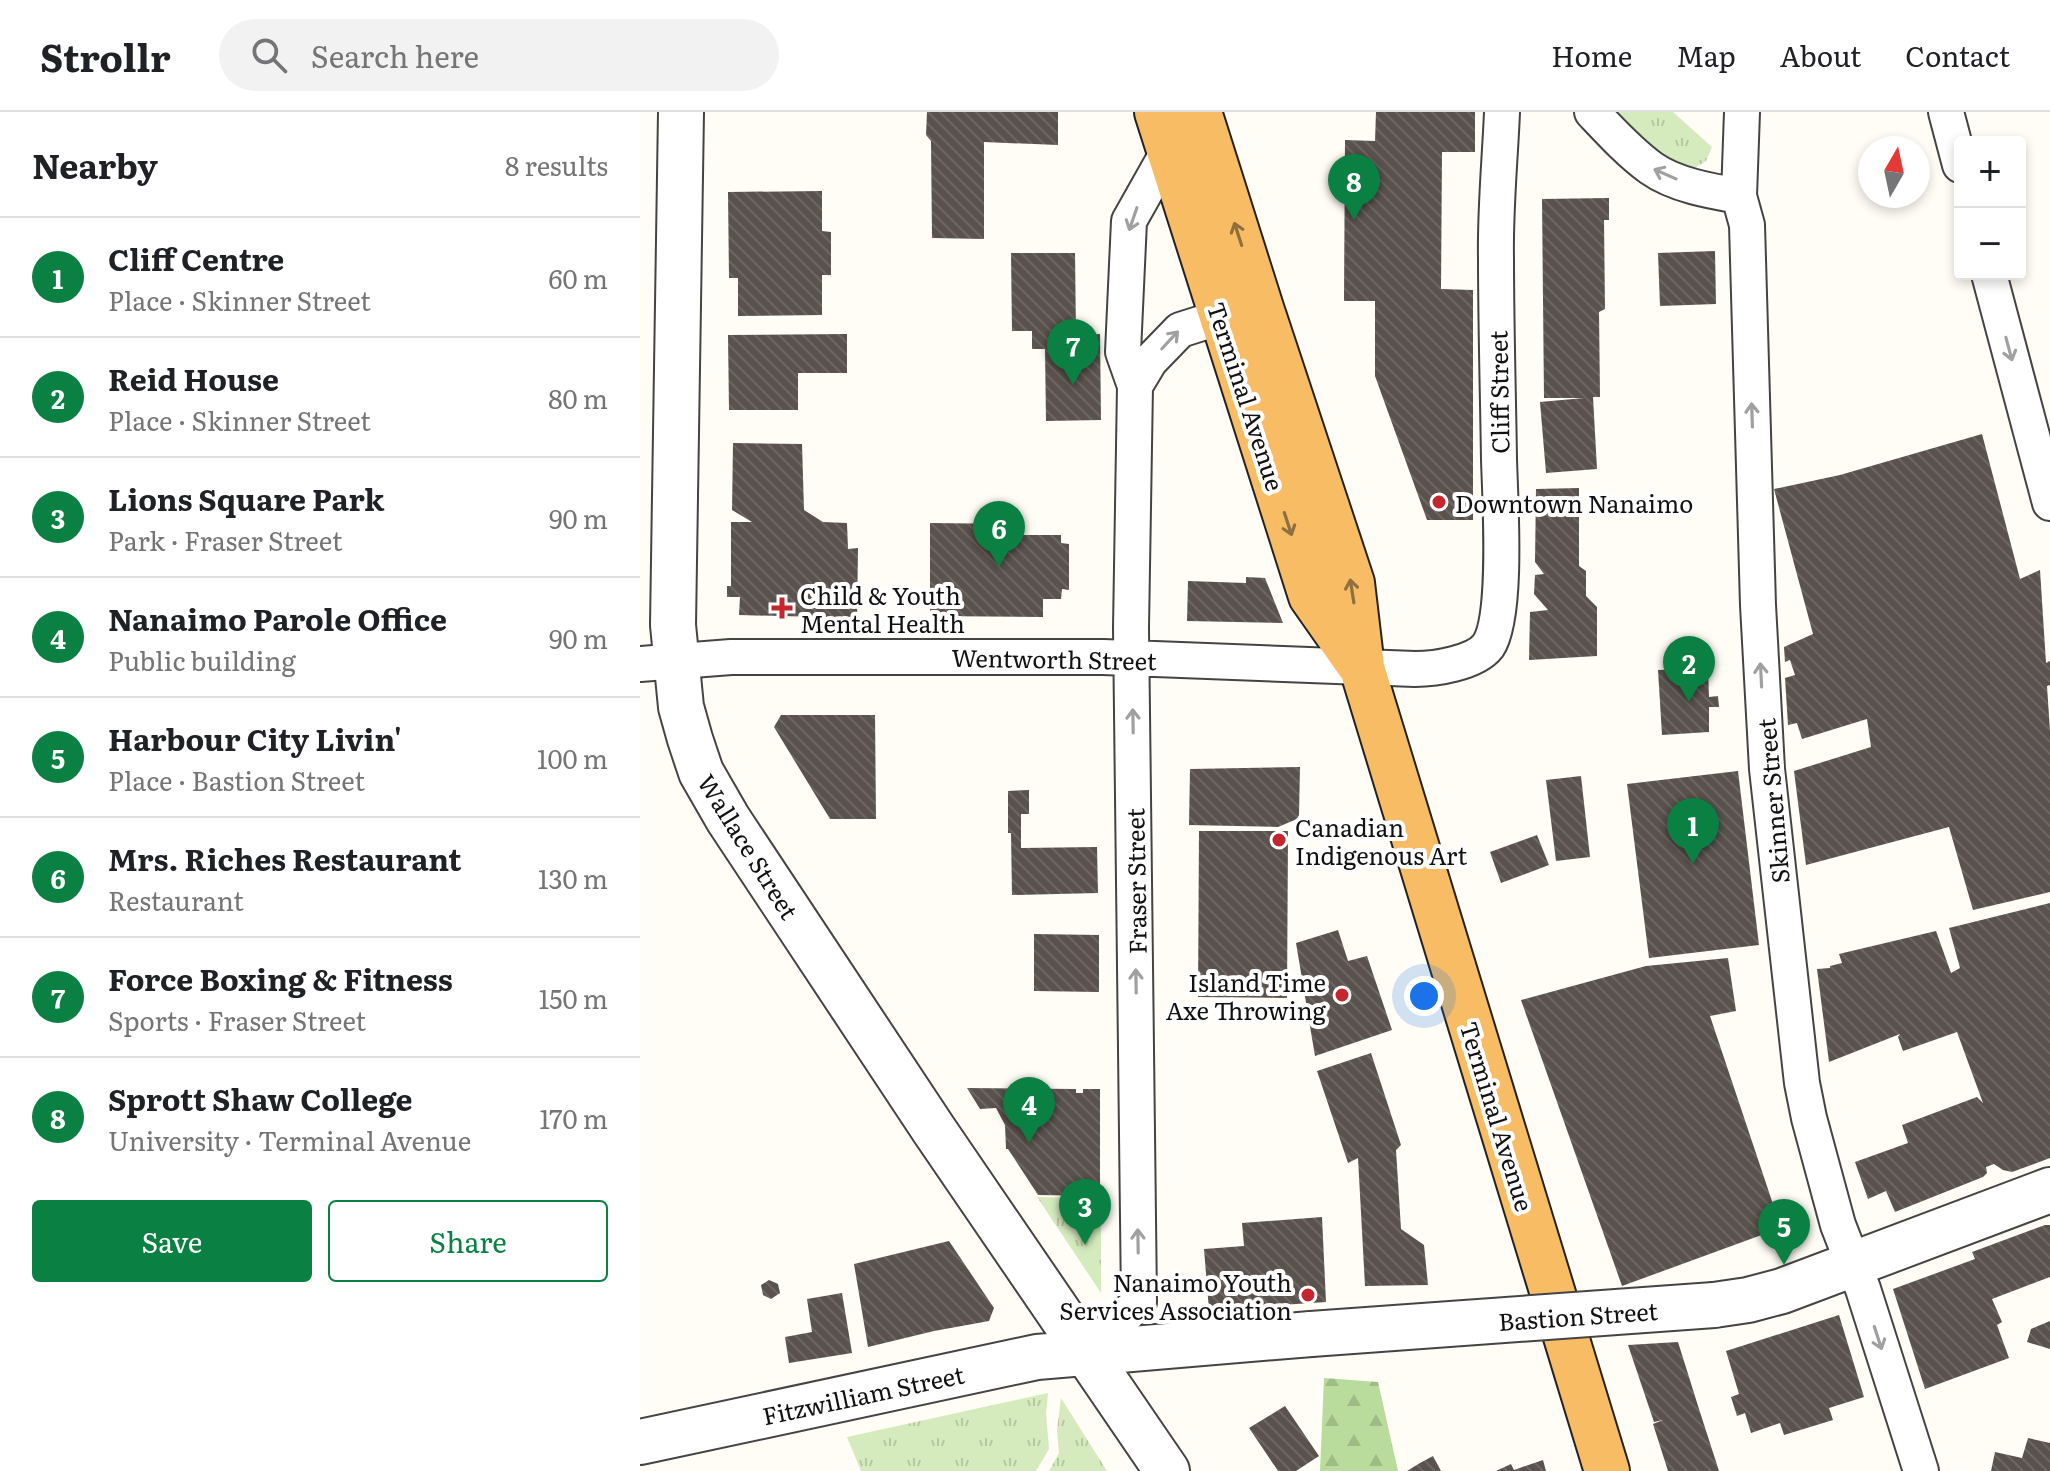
<!DOCTYPE html>
<meta charset="utf-8">
<style>
body{margin:0;font-family:Literata,serif;background:#f2f2f2;color:#202124}
.controls{position:absolute;right:24px;top:24px;display:grid;overflow:hidden;border-radius:8px;box-shadow:0 4px 12px #0003}
.controls button{width:72px;height:72px;display:grid;place-items:center;padding:0;border:0;border-bottom:2px solid #e0e0e0;background:#fff;color:#202124;font:40px sans-serif}
.compass{position:absolute;left:1218px;top:24px;width:72px;height:72px;border-radius:50%;background:#fff;box-shadow:0 4px 12px #0003;rotate:9deg}
.you{position:absolute;left:784px;top:884px;width:28px;height:28px;margin:-20px;border:6px solid #fff;border-radius:50%;background:#1a73e8;box-shadow:0 0 0 12px #1a73e833}
.badge{display:grid;place-items:center;width:52px;height:52px;border-radius:50%;background:#0b8043;color:#fff;font-size:26px;font-weight:700}
.pin{position:absolute;translate:-50% -66px;filter:drop-shadow(0 2px 4px #0008)}
.pin::after{content:'';position:absolute;top:42px;width:28px;height:24px;background:inherit;clip-path:polygon(0 0,100% 0,50% 100%)}
.list{margin:0;padding:0;list-style:none}
h2{display:flex;justify-content:space-between;align-items:center;height:104px;margin:0;padding:0 32px;font-size:34px}
h2 small{font-size:26px;font-weight:400;color:#757577}
.list li{display:grid;grid-template-columns:52px 1fr auto;gap:24px;align-items:center;box-sizing:border-box;height:120px;padding:0 32px;border-top:2px solid #e0e0e0}
.list b{display:block;font-size:30px;white-space:nowrap}
.list p{margin:0;font-size:26px;white-space:nowrap;color:#757577}
.list em{font-size:26px;font-style:normal;color:#757577}
.actions{display:flex;gap:16px;padding:24px 32px}
.actions a{flex:1;padding:18px 0;border:2px solid #0b8043;border-radius:8px;text-align:center;font-size:28px;color:#0b8043}
.actions .main{background:#0b8043;color:#fff}
.icon{flex:none;width:44px;height:44px;fill:none;stroke:currentColor;stroke-width:2;stroke-linecap:round;stroke-linejoin:round}
.map{position:relative;flex:none;width:1410px;height:1359px;overflow:hidden}
header{display:flex;align-items:center;gap:48px;box-sizing:border-box;height:112px;padding:0 40px;background:#fff;border-bottom:2px solid #e0e0e0}
header strong{font-size:38px}
nav{display:flex;gap:44px;margin-inline-start:auto;font-size:28px}
.search{width:560px;height:72px;background:#f2f2f2;display:flex;align-items:center;gap:20px;box-sizing:border-box;padding:0 28px;border-radius:44px;color:#757577;font-size:30px}
main{display:flex}
aside{flex:1;background:#fff}
.map>svg:first-child{display:block}
.grass{fill:url(#grass-tufts)}
.forest{fill:url(#forest-firs)}
.building{fill:url(#building-back-hatch)}
.lines{fill:none;stroke-linecap:round;stroke-linejoin:round}
.minor-casing{stroke:#444;stroke-width:38}
.tertiary-casing{stroke:#444;stroke-width:48}
.trunk-casing{stroke:#222;stroke-width:48}
.minor{stroke:#fff;stroke-width:34}
.tertiary{stroke:#fff;stroke-width:44}
.trunk{stroke:#f7bc64;stroke-width:44}
.tertiary-bridge-casing{stroke:#444;stroke-width:48;stroke-linecap:butt}
.tertiary-bridge{stroke:#fff;stroke-width:44}
.oneway{stroke:#a0a0a0}
.oneway2{stroke:#906f3f}
.poi-dot{fill:#c4262e;stroke:#fff;stroke-width:3}
.labels{text-anchor:middle;dominant-baseline:central;stroke-width:8;stroke-linejoin:round;paint-order:stroke}
.street-label{font-size:24px;fill:#111;stroke:#fff}
.poi-label{font-size:24px;fill:#111;stroke:#fff;text-anchor:start}
</style>
<header>
<strong>Strollr</strong>
<div class="search"><svg class="icon" aria-label="search" viewBox="0 0 24 24"><circle cx="10" cy="10" r="6"/><path d="M15 15l6 6"/></svg>Search here</div>
<nav><a>Home</a><a>Map</a><a>About</a><a>Contact</a></nav>
</header>
<main>
<aside>
<h2>Nearby<small>8 results</small></h2>
<ul class="list">
<li><span class="badge">1</span><div><b>Cliff Centre</b><p>Place · Skinner Street</p></div><em>60 m</em></li>
<li><span class="badge">2</span><div><b>Reid House</b><p>Place · Skinner Street</p></div><em>80 m</em></li>
<li><span class="badge">3</span><div><b>Lions Square Park</b><p>Park · Fraser Street</p></div><em>90 m</em></li>
<li><span class="badge">4</span><div><b>Nanaimo Parole Office</b><p>Public building</p></div><em>90 m</em></li>
<li><span class="badge">5</span><div><b>Harbour City Livin'</b><p>Place · Bastion Street</p></div><em>100 m</em></li>
<li><span class="badge">6</span><div><b>Mrs. Riches Restaurant</b><p>Restaurant</p></div><em>130 m</em></li>
<li><span class="badge">7</span><div><b>Force Boxing &amp; Fitness</b><p>Sports · Fraser Street</p></div><em>150 m</em></li>
<li><span class="badge">8</span><div><b>Sprott Shaw College</b><p>University · Terminal Avenue</p></div><em>170 m</em></li>
</ul>
<div class="actions"><a class="main">Save</a><a>Share</a></div>
</aside>
<div class="map">
<svg width="1410" height="1359" viewBox="0 0 1410 1359">
<defs>
<pattern id="grass-tufts" width="24" height="20" patternUnits="userSpaceOnUse" patternTransform="scale(2)"><rect width="24" height="20" fill="#d5ebbd"/><path d="M3 7l-1-3M5 7V3M7 7l1-3M15 17l-1-3M17 17v-4M19 17l1-3" fill="none" stroke="#b6c8a1"/></pattern>
<pattern id="forest-firs" width="22" height="20" patternUnits="userSpaceOnUse" patternTransform="scale(2)"><rect width="22" height="20" fill="#b9dc9c"/><path d="M5 1l3.5 6h-7zM16 11l3.5 6h-7z" fill="#9ebc85"/></pattern>
<pattern id="building-back-hatch" width="6" height="6" patternUnits="userSpaceOnUse" patternTransform="scale(2)"><rect width="6" height="6" fill="#5a524d"/><path d="M-1 5l2 2M0 0l6 6M5-1l2 2" fill="none" stroke="#6d6662"/></pattern>
</defs>
<rect width="100%" height="100%" fill="#fffdf5"/>
<path class="grass" d="M971 0H1033L1072 35 1066 49 1053 57 1023 47Z
M397 1085 461 1086V1181Z
M408 1281 406 1301 409 1337 396 1359H221L207 1325Z
M421 1286 467 1359H409L419 1341 417 1318Z"/>
<path class="forest" d="M684 1266 738 1270 758 1359H680Z"/>
<path class="building" d="M287 0H418V33L344 30V127L292 126 291 29 286 23Z
M736 0H835V40H802L801 177 833 178V408H787L735 264V189H704L705 28 735 29Z
M182 79V119L191 120V163H182V203L98 204V166H89L88 80Z
M969 86V108H964L965 197 959 200 960 285H953L957 357 906 361 900 290 944 286H904L902 87Z
M1075 139 1076 192 1020 194 1018 141Z
M371 141H435L436 223 460 222 461 308 406 309 405 237H392V219H372Z
M207 222V261H158V298H89L88 223Z
M1342 322 1380 467 1400 458 1406 551 1410 549V573L1407 574 1410 619V780L1333 798 1309 715 1166 753 1154 659 1231 635 1227 607 1162 627 1157 611 1148 613 1145 566 1155 563 1150 548 1145 550 1144 535 1173 522 1134 377 1200 363Z
M93 331 162 332 164 398 183 410 207 411 208 437 218 436 217 506 99 503 100 485H87V474H91V410H112L92 398Z
M939 376V454L946 459V484L957 495V544L889 548 890 500 908 498 894 482 895 463 904 462 895 450 896 377Z
M290 411 382 412V423H421V431L429 432V478L422 477 421 487H403V505L290 504Z
M606 465 625 466 643 511 547 509 548 469 606 471Z
M1068 556 1069 585 1078 584 1079 595H1069V620L1022 623 1018 558Z
M141 603H235L236 707H190L134 615Z
M660 655 659 703 657 707 638 715 549 713 550 657Z
M1098 659 1119 833 1009 846 987 672Z
M941 664 950 745 916 749 906 668Z
M389 678V702H381V736L457 735 458 781 372 783 371 721H368V679Z
M559 719H648L647 886 558 885Z
M897 723 909 753 861 771 850 740Z
M1410 791V1046L1372 1060 1363 1058 1354 1052 1346 1055 1347 1061 1343 1065 1255 1100 1246 1079 1228 1087 1215 1050 1268 1031 1262 1013 1337 985 1343 991 1317 920 1263 939 1258 925 1260 922 1189 950 1177 857 1190 856V854L1202 851 1199 842 1203 841 1296 819 1311 861 1320 856 1309 816Z
M698 818 708 849 727 844 752 918 675 944 656 831Z
M394 822 459 823V880L394 879Z
M1088 846 1096 899 1070 904 1141 1116 982 1174 881 888 1006 854Z
M731 941 761 1033 756 1038 761 1117 784 1133 788 1173 725 1174 718 1046 708 1051 677 959Z
M327 976 436 977V981H443V977H460V1084L398 1083 368 1037H366L365 1013 356 996 340 997Z
M682 1105 686 1190 569 1198 564 1137 604 1134 602 1111Z
M1405 1113H1410V1165L1352 1187 1362 1210 1357 1213 1369 1246 1285 1277 1253 1177 1335 1147 1332 1140Z
M309 1129 354 1196 349 1209 294 1219 228 1235 214 1152Z
M129 1168 138 1172 140 1181 131 1187 123 1183 121 1173Z
M202 1181 212 1241 149 1251 145 1225 172 1220 167 1187Z
M1199 1203 1224 1285 1189 1296 1193 1308 1144 1323 1140 1311 1111 1321 1105 1301 1097 1304 1091 1285 1099 1282 1086 1239Z
M1410 1209V1237L1387 1230 1391 1217Z
M1038 1230 1059 1297 1079 1359H1028L1013 1312 1023 1308 1014 1310 988 1233Z
M645 1294 679 1344 656 1359H638L609 1316Z
M1388 1326 1410 1331V1359H1351L1355 1340 1382 1346Z
M793 1344 801 1359H767L780 1351Z
M903 1348 906 1359H856L871 1352 874 1358Z"/>
<g class="lines">
<g class="minor-casing">
<path id="minor" d="M952 0C970 19 989 40 1011 56 1035 73 1070 79 1099 84
M1102 0 1099 84 1107 113 1118 493 1127 657 1162 971 1169 1006 1198 1113 1223 1177 1281 1359
M1306 0 1320 53
M1349 162 1410 391
M495 274 510 249 540 218 581 205
M0 552 91 545H463L775 557C795 557 835 551 848 534 868 505 860 386 859 347 858 280 856 213 856 146 855 98 860 48 862 0
M447 1241 499 1190 491 516 495 274 483 240 489 109 529 38"/>
</g>
<g class="tertiary-casing">
<path id="tertiary" d="M41 0 33 513 41 595 50 627 61 660 88 707 294 1018 527 1359
M1074 1193 1108 1188 1142 1179 1410 1078
M0 1330 397 1245 671 1222"/>
</g>
<g class="trunk-casing">
<path id="trunk" d="M517 0 671 484 718 551
M559 0 621 196 712 471 722 556 967 1359"/>
</g>
<use href="#minor" class="minor"/>
<use href="#tertiary" class="tertiary"/>
<use href="#trunk" class="trunk"/>
<g class="tertiary-bridge-casing">
<path id="tertiary-bridge" d="M671 1222 1074 1193"/>
</g>
<use href="#tertiary-bridge" class="tertiary-bridge"/>
</g>
<defs><path id="oneway-shaft" d="M-6 0H5M1.5-3L5.5 0L1.5 3" fill="none" stroke-width="1.6" stroke-linecap="round" stroke-linejoin="round" transform="scale(2)"/></defs>
<g class="oneway">
<use href="#oneway-shaft" transform="translate(1025 62) rotate(-156)"/>
<use href="#oneway-shaft" transform="translate(493 107) rotate(109)"/>
<use href="#oneway-shaft" transform="translate(530 228) rotate(-47)"/>
<use href="#oneway-shaft" transform="translate(1369 237) rotate(75)"/>
<use href="#oneway-shaft" transform="translate(1112 303) rotate(-92)"/>
<use href="#oneway-shaft" transform="translate(1121 563) rotate(-93)"/>
<use href="#oneway-shaft" transform="translate(493 609) rotate(-91)"/>
<use href="#oneway-shaft" transform="translate(496 869) rotate(-91)"/>
<use href="#oneway-shaft" transform="translate(498 1129) rotate(-91)"/>
<use href="#oneway-shaft" transform="translate(1238 1226) rotate(72)"/>
</g>
<g class="oneway2">
<use href="#oneway-shaft" transform="translate(598 122) rotate(-108)"/>
<use href="#oneway-shaft" transform="translate(648 412) rotate(72)"/>
<use href="#oneway-shaft" transform="translate(712 479) rotate(-99)"/>
</g>
<g class="poi-dot">
<circle cx="799" cy="390" r="8"/>
<path d="M138 484h8v8h8v8h-8v8h-8v-8h-8v-8h8z"/>
<circle cx="639" cy="728" r="8"/>
<circle cx="702" cy="883" r="8"/>
<circle cx="668" cy="1183" r="8"/>
</g>
<g class="labels">
<g class="street-label">
<text transform="translate(858 280) rotate(-91)">Cliff Street</text>
<text transform="translate(607 284) rotate(72)">Terminal Avenue</text>
<text transform="translate(414 546) rotate(1)">Wentworth Street</text>
<text transform="translate(1132 689) rotate(-95)">Skinner Street</text>
<text transform="translate(109 734) rotate(58)">Wallace Street</text>
<text transform="translate(495 769) rotate(-91)">Fraser Street</text>
<text transform="translate(858 1004) rotate(73)">Terminal Avenue</text>
<text transform="translate(938 1203) rotate(-4)">Bastion Street</text>
<text transform="translate(223 1282) rotate(-12)">Fitzwilliam Street</text>
</g>
<g class="poi-label">
<text x="815" y="390">Downtown Nanaimo</text>
<text x="160" y="482">Child &amp; Youth<tspan x="160" dy="28">Mental Health</tspan></text>
<text x="655" y="714">Canadian<tspan x="655" dy="28">Indigenous Art</tspan></text>
<text x="686" y="869" text-anchor="end">Island Time<tspan x="686" dy="28">Axe Throwing</tspan></text>
<text x="652" y="1169" text-anchor="end">Nanaimo Youth<tspan x="652" dy="28">Services Association</tspan></text>
</g>
</g>
</svg>
<div class="controls">
<button>+</button>
<button>−</button>
</div>
<svg class="compass" viewBox="-18 -18 36 36"><path d="M0-13l5 13h-10z" fill="#e53935"/><path d="M0 13l5-13h-10z" fill="#757577"/></svg>
<div class="you"></div>
<div class="pin badge" style="left:1053px;top:752px">1</div>
<div class="pin badge" style="left:1049px;top:590px">2</div>
<div class="pin badge" style="left:445px;top:1133px">3</div>
<div class="pin badge" style="left:389px;top:1031px">4</div>
<div class="pin badge" style="left:1144px;top:1153px">5</div>
<div class="pin badge" style="left:359px;top:455px">6</div>
<div class="pin badge" style="left:433px;top:273px">7</div>
<div class="pin badge" style="left:714px;top:108px">8</div>
</div>
</main>
